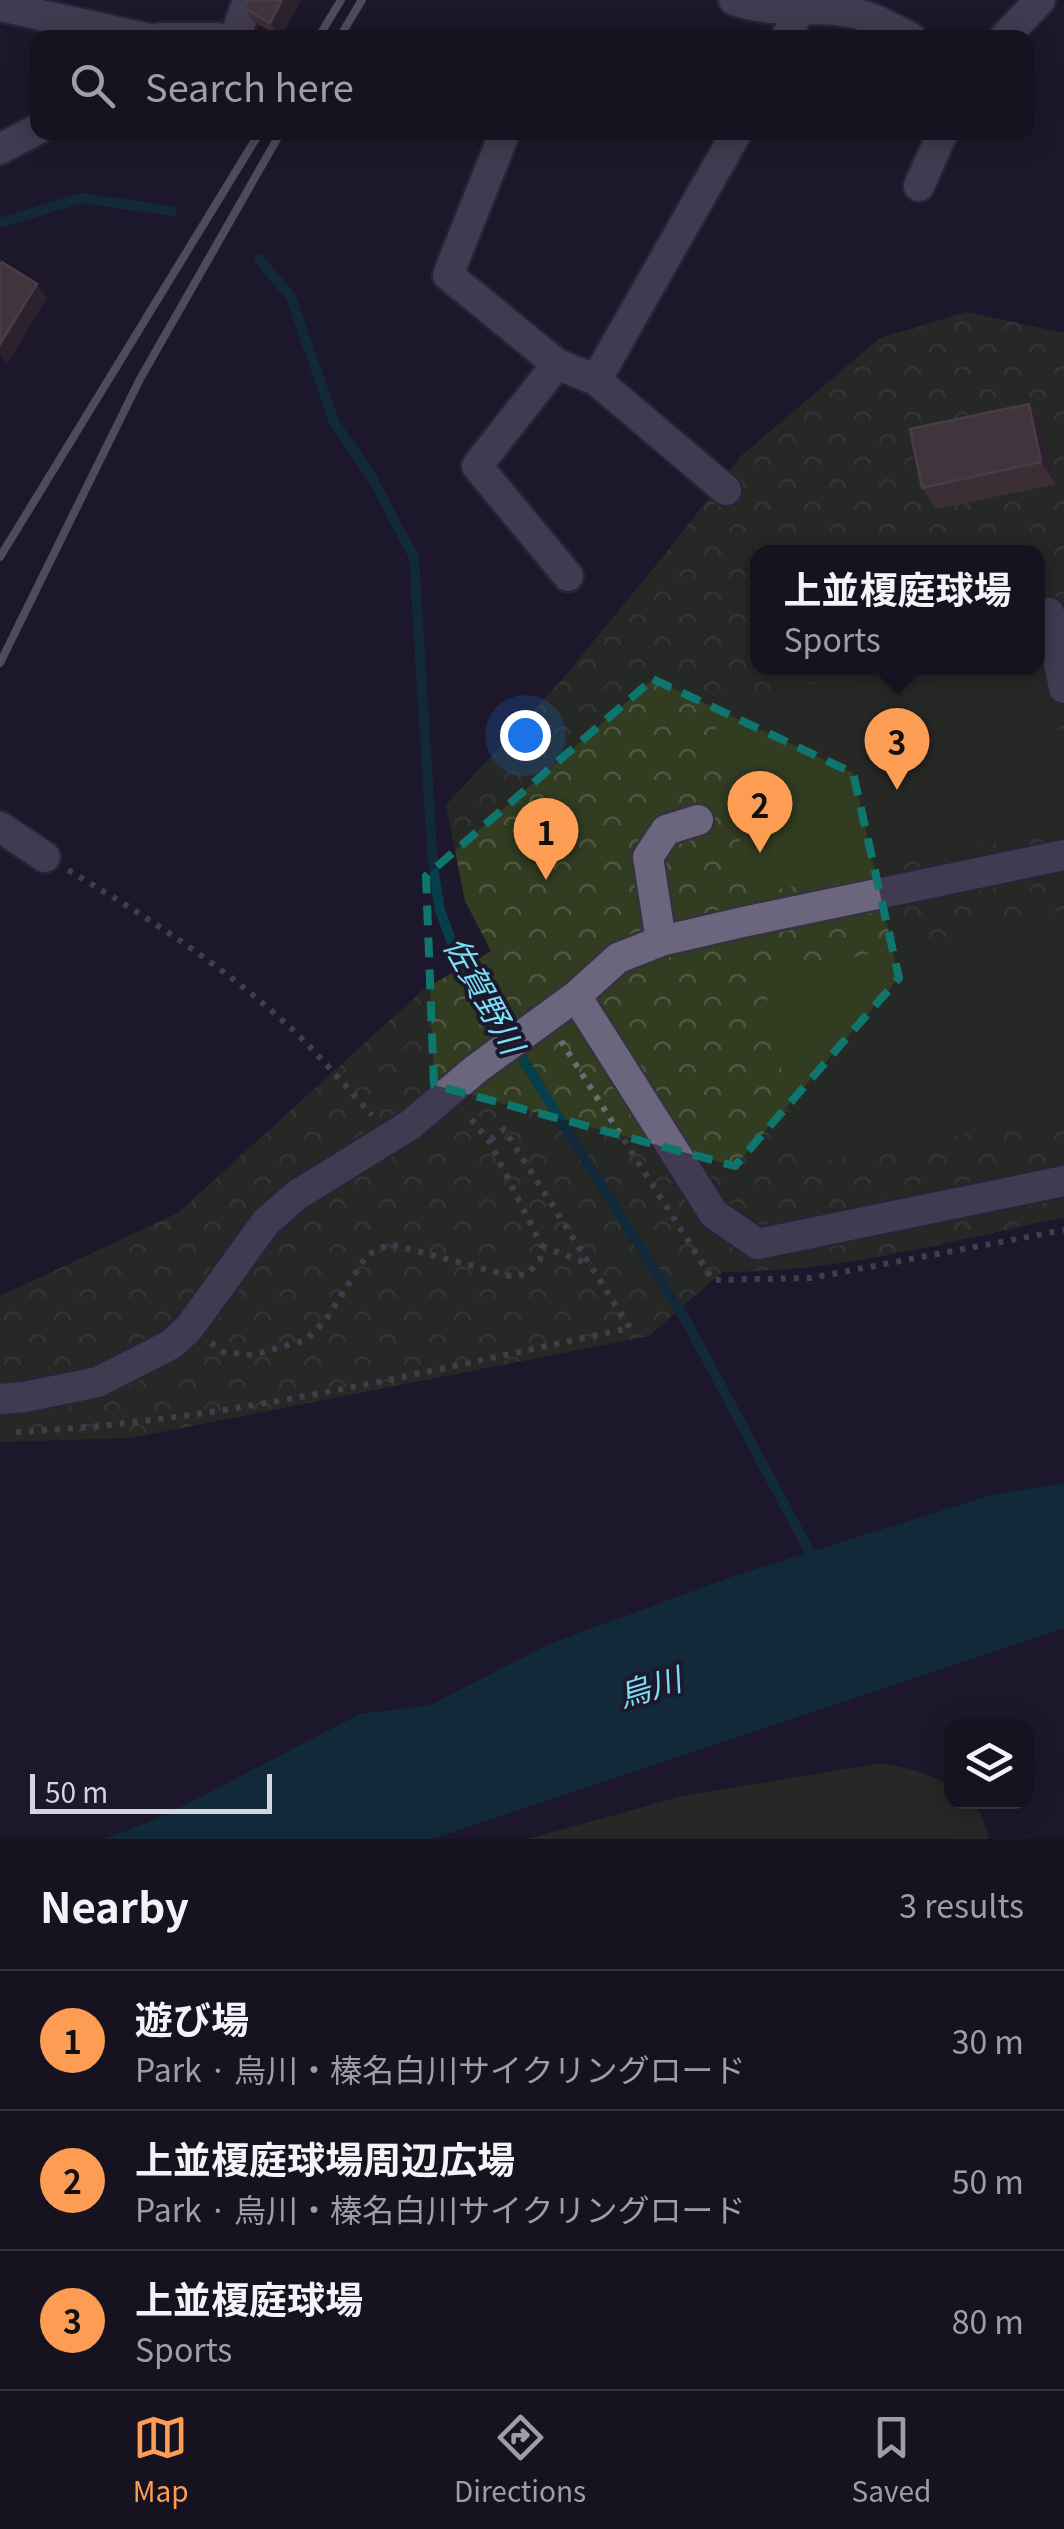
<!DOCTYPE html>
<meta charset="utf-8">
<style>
body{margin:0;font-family:Georgia,"Noto Sans JP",serif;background:#23202d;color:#f1f3f6}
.controls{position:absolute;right:30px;bottom:30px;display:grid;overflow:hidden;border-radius:20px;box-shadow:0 5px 25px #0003}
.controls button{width:90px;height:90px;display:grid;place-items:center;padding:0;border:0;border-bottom:2px solid #35323e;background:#161220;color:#f1f3f6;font:50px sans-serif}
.scale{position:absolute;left:30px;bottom:25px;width:242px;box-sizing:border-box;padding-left:10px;border:5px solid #d6d4e1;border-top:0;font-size:28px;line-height:35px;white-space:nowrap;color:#d6d4e1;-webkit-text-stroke:8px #1d182b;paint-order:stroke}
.you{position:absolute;left:525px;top:735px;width:35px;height:35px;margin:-25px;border:8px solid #fff;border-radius:50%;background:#1a73e8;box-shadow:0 0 0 15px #1a73e833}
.badge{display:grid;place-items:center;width:65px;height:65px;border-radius:50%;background:#fc9d53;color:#111;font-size:32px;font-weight:700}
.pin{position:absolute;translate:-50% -82px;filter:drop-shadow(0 2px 5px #0008)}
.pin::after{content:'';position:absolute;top:52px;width:35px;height:30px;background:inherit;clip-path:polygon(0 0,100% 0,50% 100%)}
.popup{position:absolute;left:750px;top:545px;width:295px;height:130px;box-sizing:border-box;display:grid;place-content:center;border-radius:20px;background:#161220;filter:drop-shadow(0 2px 8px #0005);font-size:32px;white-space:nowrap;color:#9e9ea5}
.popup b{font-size:38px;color:#f1f3f6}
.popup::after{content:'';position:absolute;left:50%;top:100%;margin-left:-20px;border:20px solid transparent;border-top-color:#161220}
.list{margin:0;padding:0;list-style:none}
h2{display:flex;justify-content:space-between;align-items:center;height:130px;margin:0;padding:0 40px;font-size:42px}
h2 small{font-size:32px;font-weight:400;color:#9e9ea5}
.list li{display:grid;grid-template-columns:65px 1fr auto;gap:30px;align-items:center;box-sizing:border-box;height:140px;padding:0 40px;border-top:2px solid #35323e}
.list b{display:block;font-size:38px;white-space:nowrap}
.list p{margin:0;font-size:32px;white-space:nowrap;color:#9e9ea5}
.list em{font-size:32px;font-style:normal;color:#9e9ea5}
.icon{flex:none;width:55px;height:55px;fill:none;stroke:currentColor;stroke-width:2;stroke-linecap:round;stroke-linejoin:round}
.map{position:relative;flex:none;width:1064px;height:1839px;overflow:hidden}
.search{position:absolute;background:#161220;box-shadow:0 5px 25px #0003;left:30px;right:30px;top:30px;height:110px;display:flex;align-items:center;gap:25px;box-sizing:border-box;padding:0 35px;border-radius:20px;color:#9e9ea5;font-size:38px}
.sheet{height:550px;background:#161220}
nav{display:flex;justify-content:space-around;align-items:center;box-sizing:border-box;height:140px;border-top:2px solid #35323e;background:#161220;font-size:28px;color:#9e9ea5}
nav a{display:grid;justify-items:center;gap:5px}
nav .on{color:#fc9d53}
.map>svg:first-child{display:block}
.park{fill:url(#park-crowns);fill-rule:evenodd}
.garden{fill:#323c21}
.water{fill:#063e49}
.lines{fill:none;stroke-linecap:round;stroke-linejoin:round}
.stream{stroke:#063e49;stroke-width:10}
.minor-casing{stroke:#353240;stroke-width:35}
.path{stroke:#6e6a7a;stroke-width:6;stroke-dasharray:5 8;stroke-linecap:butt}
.minor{stroke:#6b667d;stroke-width:30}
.rail{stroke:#8d8999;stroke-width:8}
.wall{fill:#5f4a41}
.shaded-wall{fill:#3f3031}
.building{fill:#6c5952;stroke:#7c6c69;stroke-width:2.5}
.marked{fill:none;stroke:#0f766e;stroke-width:8;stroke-dasharray:20 12;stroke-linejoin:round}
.labels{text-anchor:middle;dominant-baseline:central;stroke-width:8;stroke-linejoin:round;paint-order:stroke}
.water-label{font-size:32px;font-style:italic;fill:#79dff6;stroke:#1d182b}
</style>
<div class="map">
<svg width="1064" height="1839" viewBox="0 0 1064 1839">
<defs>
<pattern id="park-crowns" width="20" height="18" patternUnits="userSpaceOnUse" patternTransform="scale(2.5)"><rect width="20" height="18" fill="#323c21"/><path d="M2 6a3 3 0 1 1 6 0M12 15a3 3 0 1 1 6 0" fill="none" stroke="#4f5741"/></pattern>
</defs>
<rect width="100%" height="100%" fill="#1d182b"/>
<path class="park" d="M966 312 1064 333V1217C952 1241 838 1272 722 1272L649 1336 131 1438 0 1442V1296L178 1213 424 989 491 951 465 901 446 805 560 682 671 547 741 456 880 338ZM757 552H1037V668H757Z"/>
<path class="garden" d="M1037 635H1040L1064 752V829L751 895 711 705 885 668H1037Z
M1064 911V1115L801 1166 763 977Z
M882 1763C906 1768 932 1773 951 1788L952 1802H969L982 1815 989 1839H528L683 1796Z"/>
<path class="water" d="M1064 1483V1628L431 1839H105L164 1816 360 1714 430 1705 552 1643 734 1576 991 1495Z"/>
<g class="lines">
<path class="stream" d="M0 223 81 198 172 211
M259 259 291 297 334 422 371 476 414 557 433 867 440 910 454 949 688 1324 816 1564"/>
<g class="minor-casing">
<path id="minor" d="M734 0C773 14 805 6 844 11 869 15 888 26 911 38
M0 6 145 38
M160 38H218
M235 38 248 0
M786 38 799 11V0
M1004 38 1040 0
M505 132 448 275 557 364 596 380 726 490
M0 149 38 129
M919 186 943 132
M557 364 477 466 568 576
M596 380 737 132
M1049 613 1064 688
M0 827 45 857
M661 941 648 857 666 830 698 820
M576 996 714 1214 758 1244 1064 1181
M0 1399 24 1397 98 1382 172 1344 189 1328 266 1222 297 1195 410 1125 476 1069 576 996 618 958 661 941 743 922 1064 855"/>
</g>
<path class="path" d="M68 870C144 915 216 961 282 1020 314 1048 342 1083 372 1115
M561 1041 713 1280 811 1278 1064 1230
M542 1246 591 1265
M211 1343 223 1352 253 1355 306 1340 325 1321 367 1255 390 1244 511 1276 527 1274 540 1260 542 1246 489 1141 467 1114
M16 1432C224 1422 427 1371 630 1328L504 1129 489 1141"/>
<use href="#minor" class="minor"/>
<path class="rail" d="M318 38 341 0
M339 38 362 0
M0 557 260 132
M0 663 140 379 281 132"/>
</g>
<path class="wall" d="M248 0H301L280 37 254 22 244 8Z
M1043 425 1056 484 937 509 922 488Z"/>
<path class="shaded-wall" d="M282 0H301L280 37 270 23Z
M37 284 47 298 7 364 0 354V344Z
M1029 404 1043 425 1056 484 1041 462Z"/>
<path class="building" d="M248 0H282L270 23 244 8Z
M2 262 37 284 0 344V265Z
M1029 404 1041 462 922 488 910 429Z"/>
<path d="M0 0H1064V1839H0ZM653 679 853 773 899 978 735 1166 434 1085 426 876Z" fill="#1d182b" fill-opacity=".55" fill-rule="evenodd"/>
<path class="marked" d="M653 679 853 773 899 978 735 1166 434 1085 426 876Z"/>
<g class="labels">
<g class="water-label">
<text transform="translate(486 994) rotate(61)">佐賀野川</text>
<text transform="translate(649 1685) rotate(-17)">烏川</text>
</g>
</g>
</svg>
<div class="controls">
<button><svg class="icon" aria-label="layers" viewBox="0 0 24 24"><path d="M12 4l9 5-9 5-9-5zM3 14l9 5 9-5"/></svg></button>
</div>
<div class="scale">50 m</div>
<div class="you"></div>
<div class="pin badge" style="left:546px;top:880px">1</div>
<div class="pin badge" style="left:760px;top:853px">2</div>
<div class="pin badge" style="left:897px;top:790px">3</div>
<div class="popup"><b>上並榎庭球場</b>Sports</div>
<div class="search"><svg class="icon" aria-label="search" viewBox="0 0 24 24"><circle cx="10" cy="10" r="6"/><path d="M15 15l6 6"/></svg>Search here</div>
</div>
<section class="sheet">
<h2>Nearby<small>3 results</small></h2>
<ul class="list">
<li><span class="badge">1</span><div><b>遊び場</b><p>Park · 烏川・榛名白川サイクリングロード</p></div><em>30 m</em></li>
<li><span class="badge">2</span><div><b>上並榎庭球場周辺広場</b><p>Park · 烏川・榛名白川サイクリングロード</p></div><em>50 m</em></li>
<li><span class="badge">3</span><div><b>上並榎庭球場</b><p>Sports</p></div><em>80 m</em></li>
</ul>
</section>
<nav>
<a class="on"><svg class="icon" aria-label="map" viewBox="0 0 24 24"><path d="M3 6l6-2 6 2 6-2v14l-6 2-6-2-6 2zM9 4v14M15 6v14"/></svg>Map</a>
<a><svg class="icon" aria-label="directions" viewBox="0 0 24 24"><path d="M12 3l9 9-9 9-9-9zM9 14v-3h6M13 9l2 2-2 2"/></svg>Directions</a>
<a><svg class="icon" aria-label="saved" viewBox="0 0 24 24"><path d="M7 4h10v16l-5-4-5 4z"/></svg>Saved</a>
</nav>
